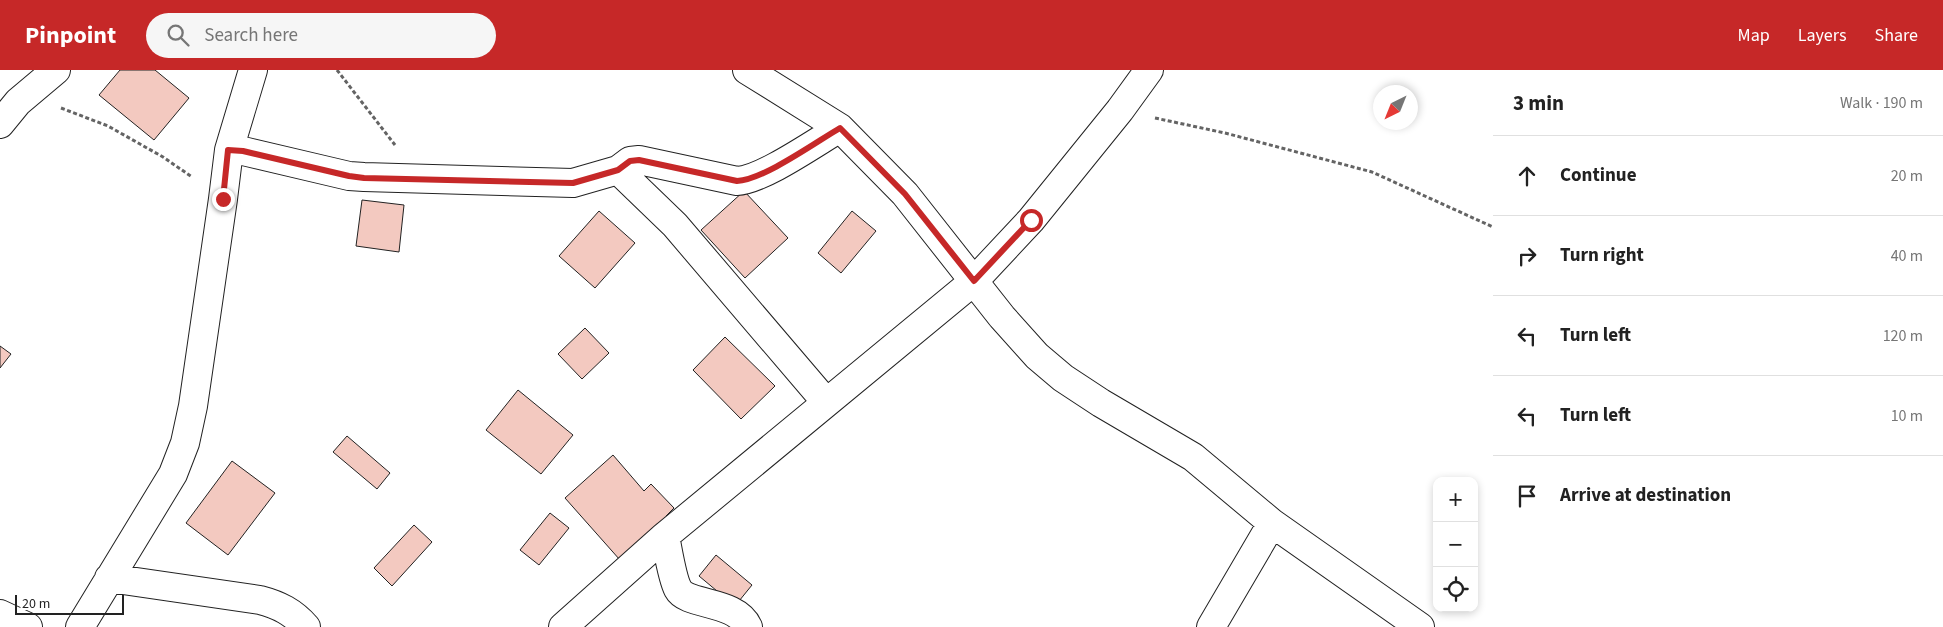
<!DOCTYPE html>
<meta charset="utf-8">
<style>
body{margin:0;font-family:"Source Sans 3",sans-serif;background:#f6f6f6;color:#222}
.controls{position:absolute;right:15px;bottom:15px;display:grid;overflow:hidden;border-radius:10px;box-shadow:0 2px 8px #0003}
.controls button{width:45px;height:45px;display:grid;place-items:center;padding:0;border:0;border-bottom:1px solid #e0e0e0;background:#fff;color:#222;font:25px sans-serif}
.compass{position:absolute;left:1373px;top:15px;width:45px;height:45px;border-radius:50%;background:#fff;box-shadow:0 2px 8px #0003;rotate:223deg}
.scale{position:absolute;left:15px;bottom:12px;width:109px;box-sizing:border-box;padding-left:5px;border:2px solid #222;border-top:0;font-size:14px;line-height:18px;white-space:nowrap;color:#222;-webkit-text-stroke:4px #fff;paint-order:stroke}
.stop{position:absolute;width:15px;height:15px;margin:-11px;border:4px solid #c62828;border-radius:50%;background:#fff}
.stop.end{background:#c62828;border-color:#fff;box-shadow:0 1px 5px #0008}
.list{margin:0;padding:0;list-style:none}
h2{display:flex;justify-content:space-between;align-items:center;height:65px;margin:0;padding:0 20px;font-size:21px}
h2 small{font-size:16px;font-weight:400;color:#767676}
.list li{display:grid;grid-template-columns:32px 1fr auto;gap:15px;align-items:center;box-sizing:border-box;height:80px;padding:0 20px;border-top:1px solid #e0e0e0}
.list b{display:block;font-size:19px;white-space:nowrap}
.list em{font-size:16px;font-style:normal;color:#767676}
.icon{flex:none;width:28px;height:28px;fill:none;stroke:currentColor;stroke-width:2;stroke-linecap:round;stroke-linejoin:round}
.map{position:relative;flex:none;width:1493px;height:557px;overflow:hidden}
header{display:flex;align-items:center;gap:30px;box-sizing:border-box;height:70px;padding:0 25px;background:#c62828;color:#fff}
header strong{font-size:24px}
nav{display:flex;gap:28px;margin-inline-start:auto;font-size:18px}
.search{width:350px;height:45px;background:#f6f6f6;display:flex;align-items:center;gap:12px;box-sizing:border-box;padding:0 18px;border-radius:28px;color:#767676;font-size:19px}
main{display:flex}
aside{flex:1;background:#fff}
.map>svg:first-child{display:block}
.building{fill:#f3c9c0;stroke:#222}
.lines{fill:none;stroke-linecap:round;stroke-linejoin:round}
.street-casing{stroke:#222;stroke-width:30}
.path{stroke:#646464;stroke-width:3;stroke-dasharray:4 2.5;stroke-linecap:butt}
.street{stroke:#fff;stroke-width:28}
.route{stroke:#c62828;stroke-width:6}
</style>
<header>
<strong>Pinpoint</strong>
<div class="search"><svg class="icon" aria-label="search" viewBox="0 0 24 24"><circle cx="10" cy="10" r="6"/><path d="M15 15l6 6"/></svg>Search here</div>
<nav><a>Map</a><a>Layers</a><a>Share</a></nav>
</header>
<main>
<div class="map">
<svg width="1493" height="557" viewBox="0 0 1493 557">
<rect width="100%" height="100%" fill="#fff"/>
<path class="building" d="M120 0H155L189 28 154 70 99 25Z
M744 121 788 168 745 208 701 160Z
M362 130 404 135 399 182 356 176Z
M599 141 635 173 595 218 559 186Z
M852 141 876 161 841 203 818 183Z
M585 258 609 283 582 309 558 284Z
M725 267 775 316 741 349 693 300Z
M0 276 11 284 0 298Z
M518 320 573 365 541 404 486 360Z
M347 366 390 403 377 419 333 382Z
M613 385 644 421 651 414 674 438 666 446 668 448 620 490 565 428Z
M232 391 275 423 228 485 186 453Z
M550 443 569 458 539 495 520 480Z
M414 455 432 472 392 516 374 498Z
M716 485 752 515 735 536 699 506Z"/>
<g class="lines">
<g class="street-casing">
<path id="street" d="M747 0 840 58 905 124 1002 247 1037 286 1063 308 1101 333 1193 387 1272 453 1420 557
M0 54 18 32 56 0
M229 80 243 81 349 106 364 107 573 113 618 100 630 91 639 90 737 111C762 110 816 72 840 58
M618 100 675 155 826 332
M665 466C668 480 672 508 678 519 687 536 736 530 748 557
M109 508 260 530C279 535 293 542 306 557
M0 544 28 557
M80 557 173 404 185 373 193 336 223 129 229 80 253 0
M563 557 665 466 974 211 1031 150 1120 40 1149 0
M1211 557 1272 453"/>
</g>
<path class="path" d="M337 0 395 75
M61 38 108 56 163 87 192 107
M1155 48 1225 63 1372 102 1493 157"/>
<use href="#street" class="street"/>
</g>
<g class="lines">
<path class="route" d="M223 129 228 80 243 81 349 106 364 108 573 113 618 100 630 91 639 90 737 111C763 110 816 72 840 58L905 124 974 211 1031 150"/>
</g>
</svg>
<div class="controls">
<button>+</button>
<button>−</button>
<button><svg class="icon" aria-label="locate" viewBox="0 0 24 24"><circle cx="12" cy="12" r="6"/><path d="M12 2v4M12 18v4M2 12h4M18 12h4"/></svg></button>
</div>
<svg class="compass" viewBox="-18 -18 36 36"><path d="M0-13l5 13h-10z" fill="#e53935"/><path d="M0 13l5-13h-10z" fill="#767676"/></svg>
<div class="scale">20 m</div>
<div class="stop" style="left:1031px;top:150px"></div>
<div class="stop end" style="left:223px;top:129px"></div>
</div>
<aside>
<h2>3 min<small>Walk · 190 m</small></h2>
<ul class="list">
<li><svg class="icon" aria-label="ahead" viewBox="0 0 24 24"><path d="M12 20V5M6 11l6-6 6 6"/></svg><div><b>Continue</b></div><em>20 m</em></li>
<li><svg class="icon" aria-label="right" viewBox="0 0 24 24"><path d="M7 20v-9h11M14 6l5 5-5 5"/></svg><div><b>Turn right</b></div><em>40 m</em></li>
<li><svg class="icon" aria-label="left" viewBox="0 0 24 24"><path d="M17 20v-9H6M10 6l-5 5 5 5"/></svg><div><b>Turn left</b></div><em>120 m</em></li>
<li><svg class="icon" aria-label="left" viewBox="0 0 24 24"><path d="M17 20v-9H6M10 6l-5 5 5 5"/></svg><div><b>Turn left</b></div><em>10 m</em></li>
<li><svg class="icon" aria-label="arrive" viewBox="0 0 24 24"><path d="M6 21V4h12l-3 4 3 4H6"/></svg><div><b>Arrive at destination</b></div></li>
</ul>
</aside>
</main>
